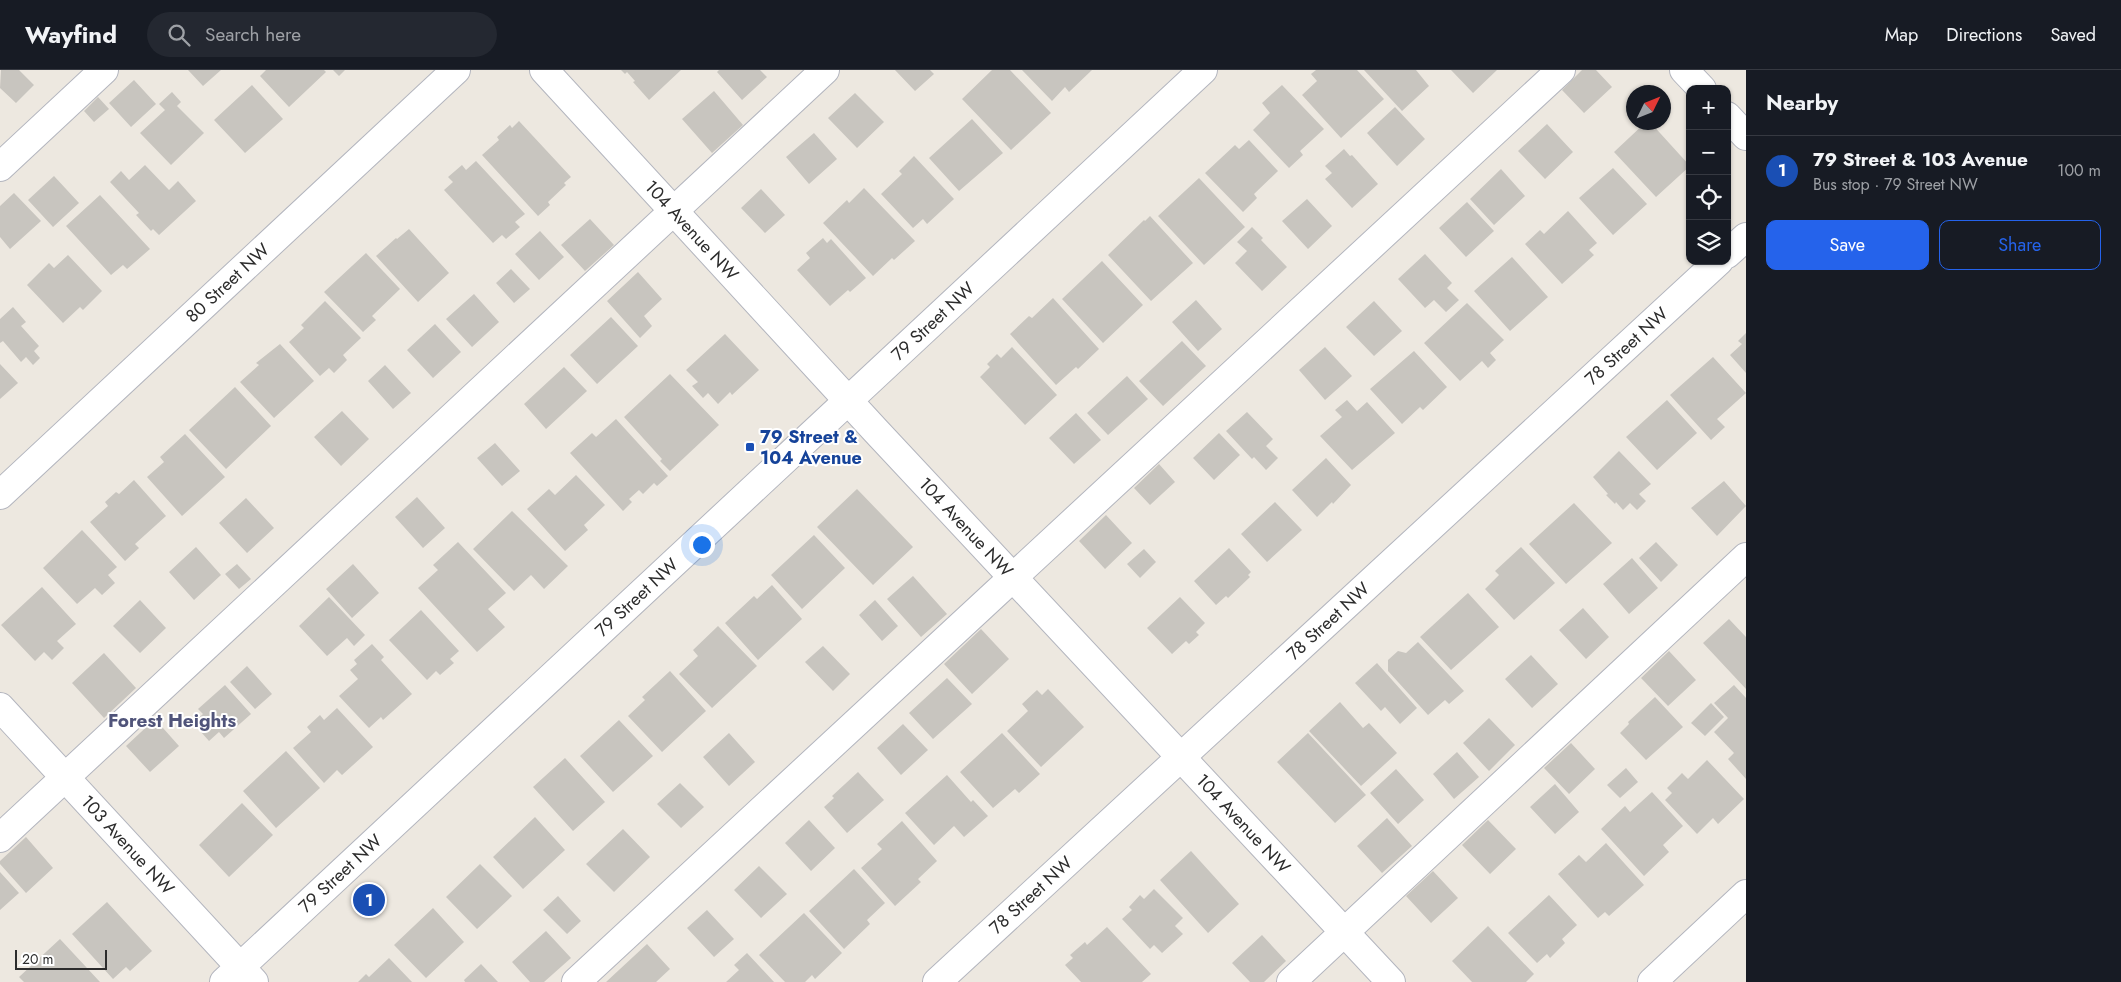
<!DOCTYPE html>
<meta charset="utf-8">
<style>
body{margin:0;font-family:Jost,sans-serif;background:#242831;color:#f1f3f6}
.controls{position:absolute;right:15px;top:15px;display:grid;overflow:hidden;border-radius:10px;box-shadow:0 1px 4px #0004}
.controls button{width:45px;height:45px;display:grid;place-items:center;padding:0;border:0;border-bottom:1px solid #363941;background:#171b24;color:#f1f3f6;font:25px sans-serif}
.compass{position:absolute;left:1626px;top:15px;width:45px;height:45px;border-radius:50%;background:#171b24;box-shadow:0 1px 4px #0004;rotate:47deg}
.scale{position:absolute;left:15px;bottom:12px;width:92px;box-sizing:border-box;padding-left:5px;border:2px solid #2c2c2c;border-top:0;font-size:14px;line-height:18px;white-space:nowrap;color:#2c2c2c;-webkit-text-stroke:4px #fff;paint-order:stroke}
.you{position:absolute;left:701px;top:474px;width:18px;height:18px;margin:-12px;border:4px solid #fff;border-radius:50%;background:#1a73e8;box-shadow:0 0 0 8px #1a73e833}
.badge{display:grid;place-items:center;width:32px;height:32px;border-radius:50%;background:#2563eb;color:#fff;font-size:16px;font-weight:700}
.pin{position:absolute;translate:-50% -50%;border:2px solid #fff;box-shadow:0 1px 5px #0006}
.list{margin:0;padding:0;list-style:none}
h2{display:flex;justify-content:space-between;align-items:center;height:65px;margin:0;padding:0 20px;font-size:21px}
h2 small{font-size:16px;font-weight:400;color:#9ea1a6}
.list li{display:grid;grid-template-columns:32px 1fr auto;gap:15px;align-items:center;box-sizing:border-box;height:70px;padding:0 20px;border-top:1px solid #363941}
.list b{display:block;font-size:19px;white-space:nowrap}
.list p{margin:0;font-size:16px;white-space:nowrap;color:#9ea1a6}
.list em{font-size:16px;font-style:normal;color:#9ea1a6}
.actions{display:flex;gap:10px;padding:15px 20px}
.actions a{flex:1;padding:11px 0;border:1px solid #2563eb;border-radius:10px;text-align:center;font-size:18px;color:#2563eb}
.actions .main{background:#2563eb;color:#fff}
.icon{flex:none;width:28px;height:28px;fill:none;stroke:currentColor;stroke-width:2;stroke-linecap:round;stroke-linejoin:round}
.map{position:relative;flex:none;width:1746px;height:912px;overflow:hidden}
header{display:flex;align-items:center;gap:30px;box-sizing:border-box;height:70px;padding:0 25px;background:#171b24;border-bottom:1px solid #363941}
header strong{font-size:24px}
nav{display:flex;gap:28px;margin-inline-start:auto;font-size:18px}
.search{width:350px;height:45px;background:#242831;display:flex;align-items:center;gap:12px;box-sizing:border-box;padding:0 18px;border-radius:28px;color:#9ea1a6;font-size:19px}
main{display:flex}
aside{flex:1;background:#171b24}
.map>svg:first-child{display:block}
.building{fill:#c8c5bf}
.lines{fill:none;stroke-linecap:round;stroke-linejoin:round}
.minor-casing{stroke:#b3b5be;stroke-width:30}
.minor{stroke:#fff;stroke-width:28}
.transit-dot{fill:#1a4fb4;stroke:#fff;stroke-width:2}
.labels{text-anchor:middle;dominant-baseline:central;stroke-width:4;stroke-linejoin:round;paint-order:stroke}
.street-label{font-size:18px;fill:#2c2c2c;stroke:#fff}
.transit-label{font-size:18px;font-weight:bold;fill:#164399;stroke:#fff;text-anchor:start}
.neighbourhood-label{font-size:19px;font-weight:bold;fill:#50547a;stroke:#fff}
</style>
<header>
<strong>Wayfind</strong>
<div class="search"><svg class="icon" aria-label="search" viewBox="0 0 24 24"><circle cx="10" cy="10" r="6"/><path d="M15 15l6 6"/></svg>Search here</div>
<nav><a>Map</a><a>Directions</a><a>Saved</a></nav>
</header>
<main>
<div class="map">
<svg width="1746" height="912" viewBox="0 0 1746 912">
<rect width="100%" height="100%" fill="#ede8e0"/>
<path class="building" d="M1 0H19L34 15 16 33 0 18Z
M188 0H221L203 16Z
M266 0H324L326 2 289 37 260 6Z
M333 0H345L339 6Z
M621 0H681L649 30 633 12 635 11 627 2 625 4Z
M719 0H760L767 7 742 30 717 2Z
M895 0H930L934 4 915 21Z
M992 0H1010L1051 43 1011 80 962 29Z
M1022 0H1092L1069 22 1065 17 1052 31Z
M1316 0H1357L1384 29 1341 68 1302 25 1317 11 1311 4Z
M1364 0H1416L1429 16 1402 41Z
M1451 0H1497L1473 23Z
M1582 0H1596L1612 17 1584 43 1562 20Z
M134 10 156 34 131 57 109 33Z
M252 15 283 49 245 83 214 50Z
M1282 15 1324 59 1300 81 1303 85 1289 98 1253 60 1270 43 1262 33Z
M714 21 743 55 712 83 682 49Z
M172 22 181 32 177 36 204 63 171 95 140 63 165 40 159 34Z
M855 23 884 52 857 78 828 48Z
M98 27 109 39 94 52 84 41Z
M1395 37 1425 69 1397 96 1367 63Z
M972 49 1003 83 959 121 929 88Z
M519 51 571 107 564 113 566 115 548 132 550 135 538 146 482 85 499 70 497 67 510 55 512 58Z
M1646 52H1650L1690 96 1656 127 1614 82Z
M1547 54 1573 82 1545 109 1518 81Z
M814 63 837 89 809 114 786 87Z
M1249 70 1278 101 1254 124 1257 128 1243 142 1205 103 1235 75 1239 79Z
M1344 79 1350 86 1352 85 1378 114 1352 138 1325 109 1332 103 1325 96Z
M914 86 954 129 927 154 923 149 913 158 881 124 902 104 899 101Z
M476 91 525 144 515 152 520 157 506 169 502 165 493 173 444 120 453 112 448 107 462 95 466 100Z
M145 95 169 120 178 111 196 131 159 165 153 159 151 161 136 145 139 143 110 112 121 101 129 110Z
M1613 98 1647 134 1613 165 1579 128Z
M1501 99 1525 126 1494 155 1470 129Z
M54 106 79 133 53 157 28 130Z
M1199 108 1245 157 1204 195 1158 146Z
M864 118 915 171 894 190 892 188 873 206 823 153 847 130 849 133Z
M761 119 785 145 765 163 741 138Z
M14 123 41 151 10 179 0 167V136Z
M100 125 150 179 127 199 123 195 111 205 66 156Z
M1307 129 1332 156 1308 179 1282 151Z
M1467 132 1494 161 1466 187 1439 158Z
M1568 141 1597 173 1589 180 1594 185 1562 214 1525 174 1540 160 1544 164Z
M1150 146 1193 193 1151 231 1108 185 1144 150 1145 151Z
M590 149 614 175 585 201 561 175Z
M1252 157 1263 168 1261 170 1287 197 1262 221 1235 193 1247 181 1237 172Z
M409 159 449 203 418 232 376 186 396 168 397 169Z
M540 161 564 187 539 210 515 184Z
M823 168 827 173 831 169 866 208 850 222 848 220 830 236 797 200 810 188 806 183Z
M366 183 400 219 372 246 376 250 363 262 324 222Z
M1425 184 1452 213 1447 218 1459 230 1446 242 1434 230 1425 238 1398 209Z
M68 185 102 221 83 240 80 237 63 253 27 215 49 193 54 198Z
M1512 187 1548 227 1510 261 1474 221Z
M1102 191 1143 235 1103 273 1062 229Z
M511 199 530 219 514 233 496 213Z
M638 202 662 229 644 246 652 256 640 268 607 231Z
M474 224 499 252 472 277 446 249Z
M1053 228 1099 279 1078 299 1076 297 1056 315 1010 264 1029 246 1032 248Z
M1196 230 1222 259 1198 281 1172 252Z
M325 231 361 268 343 285 347 290 334 303 329 298 320 306 289 272 304 258 301 255Z
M1374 231 1402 261 1374 286 1346 257Z
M1467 233 1504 270 1490 283 1496 290 1488 298 1482 291 1460 311 1424 273Z
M13 237 26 252 21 256 39 276 34 281 40 288 33 295 26 287 21 292 3 271 0 273V249Z
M611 247 638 276 597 314 570 285Z
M435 254 461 282 433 308 407 280Z
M1746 263V303L1730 285 1742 274 1738 271Z
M725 264 759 300 732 325 730 322 718 334 708 323 703 328 692 316 698 312 686 300Z
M1182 271 1206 296 1163 336 1139 311Z
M280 274 314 311 274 348 240 312 259 295 256 293Z
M1012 277 1057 325 1025 355 980 307 990 297 987 294 997 284 1001 288Z
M1325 277 1352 306 1325 330 1299 300Z
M1414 281 1447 317 1423 340 1420 337 1402 354 1370 319Z
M1713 287 1746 323 1717 349 1725 357 1711 370 1670 325Z
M0 294 18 313 0 329Z
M385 295 411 323 393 339 368 311Z
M564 297 587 321 546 359 524 334Z
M670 304 719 355 670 401 660 391 662 389 624 347Z
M1127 306 1148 329 1108 365 1087 343Z
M235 317 271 356 226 399 189 360Z
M1347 330 1357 341 1367 332 1395 363 1352 400 1320 366 1342 347 1335 340Z
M1667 330 1697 363 1657 400 1626 367Z
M342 341 369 369 341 396 314 367Z
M1247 342 1273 369 1266 376 1278 388 1266 400 1254 387 1252 389 1226 361Z
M1076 343 1101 370 1074 394 1049 368Z
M616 349 668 406 657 416 654 413 643 424 639 420 629 429 632 432 623 441 570 383 592 363 596 367Z
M1219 363 1240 385 1214 410 1193 388Z
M185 364 225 407 182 446 147 407 164 392 160 387Z
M495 373 520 401 502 416 477 388Z
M1619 381 1651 414 1639 424 1646 431 1637 440 1630 433 1623 440 1616 432 1615 434 1606 425 1608 424 1593 407Z
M1326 388 1351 415 1333 434 1332 432 1317 447 1292 420Z
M1159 394 1175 412 1150 435 1134 418Z
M576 405 605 435 584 455 588 460 565 481 527 439 549 419 555 425Z
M134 410 166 446 135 474 139 478 125 491 90 452 108 436 105 432 116 422 119 424Z
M1724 411 1746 436 1717 466 1691 438Z
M857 419 913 477 873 515 817 457Z
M417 427 445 458 423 478 395 447Z
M246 428 274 458 247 483 219 453Z
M1275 432 1302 460 1267 492 1241 464Z
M1574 433 1612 473 1566 514 1529 474Z
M512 441 568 496 544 519 531 505 514 521 473 479Z
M1106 445 1132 473 1105 499 1079 471Z
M82 460 117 497 108 505 115 513 102 525 95 518 77 534 43 498Z
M814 465 845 498 802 539 771 505Z
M458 472 506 523 488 539 505 557 477 582 418 518 438 500 433 495Z
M1656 472 1678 495 1661 512 1639 488Z
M196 477 221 505 194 530 169 502Z
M1521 477 1555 513 1514 550 1485 519 1499 505 1495 501Z
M1229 478 1251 502 1248 505 1250 507 1228 528 1226 526 1216 535 1194 511Z
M1144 479 1156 492 1140 508 1127 494Z
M1632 488 1658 518 1629 544 1603 514Z
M237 494 251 509 239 519 225 504Z
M353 494 379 523 352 548 326 519Z
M913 506 947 544 921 567 887 529Z
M772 515 802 549 758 590 725 553 754 526 757 529Z
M42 517 76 554 57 571 64 578 52 590 44 582 35 591 1 555Z
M1468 523 1499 557 1451 600 1420 567Z
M329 527 365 565 354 576 347 568 327 586 299 556Z
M1180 527 1205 553 1196 562 1199 565 1189 574 1186 571 1172 584 1147 558Z
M140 530 166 558 140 583 113 556Z
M875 530 898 556 882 571 859 545Z
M1583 538 1609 567 1586 589 1559 560Z
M421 540 459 581 450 589 454 593 440 605 436 601 427 610 389 570Z
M1729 549 1746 567V619L1703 573Z
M718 556 757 596 712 638 679 604 698 586 693 580Z
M981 559 1009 589 972 624 944 594Z
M1418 572 1464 621 1449 634 1445 630 1428 645 1388 601V590L1398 581 1406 583Z
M372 574 384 587 381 590 412 624 383 650 381 647 369 658 339 626 358 609 350 600 357 594 354 590Z
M823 576 850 604 833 621 805 592Z
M1669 581 1696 610 1668 636 1641 608Z
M104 583 136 618 104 648 72 613Z
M1531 585 1558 614 1532 638 1505 609Z
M1377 593 1417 638 1400 654 1385 637 1381 641 1355 613Z
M247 596 272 624 255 639 230 612Z
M670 601 706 641 662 682 628 646 645 630 642 627Z
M947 608 972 634 933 669 909 643Z
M225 615 251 644 224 668 219 662 209 671 193 653 203 644 198 639Z
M1734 615 1746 628V709L1728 689 1734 683 1714 662 1728 648 1714 633Z
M1048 619 1084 657 1041 697 1007 661 1028 641 1022 634 1037 620 1042 625Z
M1655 627 1683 657 1646 690 1620 663 1629 654 1628 652Z
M1340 632 1363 658 1369 653 1397 683 1361 716 1309 661Z
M1711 633 1724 647 1705 666 1691 653Z
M337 638 373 677 342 705 337 700 324 713 293 678 311 662 307 657 320 645 324 650Z
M1489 648 1515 675 1489 701 1463 673Z
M155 649 179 676 150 702 126 676Z
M619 650 653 686 613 722 580 686Z
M903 654 928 680 901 705 877 678Z
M729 663 755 692 729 716 703 687Z
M1002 663 1040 704 1019 723 1015 719 993 738 960 702Z
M1308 663 1366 725 1335 753 1277 692Z
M1571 673 1595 699 1569 724 1544 698Z
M286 681 320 718 276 758 243 721Z
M1457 682 1479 707 1454 729 1433 704Z
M565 688 605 732 573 761 533 717Z
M1707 690 1744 729 1718 754 1713 748 1697 764 1665 730 1672 723 1667 718 1682 703 1688 709Z
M1626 698 1638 712 1620 728 1607 715Z
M1396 699 1424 730 1398 754 1370 723Z
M858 702 884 730 847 763 824 737 834 728 832 726Z
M947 705 971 732 973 730 988 746 964 767 954 756 934 775 905 743Z
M680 713 704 737 681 758 657 734Z
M1555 714 1579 742 1555 764 1530 737Z
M1652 722 1683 756 1663 775 1669 782 1644 806 1601 759 1625 736 1630 742Z
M242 733 273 765 229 807 199 775Z
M535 747 565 780 523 819 493 787Z
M1387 748 1412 776 1382 803 1357 776Z
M809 750 835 778 811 801 785 773Z
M1488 750 1516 779 1490 804 1462 775Z
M902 751 937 791 918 809 921 812 895 836 861 798 882 779 877 774Z
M623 759 650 787 614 822 586 794Z
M26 767 53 798 26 823 0 794V791Z
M1606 773 1644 815 1609 846 1605 842 1598 848 1558 804 1579 785 1586 792Z
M1191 781 1239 834 1208 863 1160 810Z
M480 794 512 826 477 859 446 827Z
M759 796 787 824 761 848 734 820Z
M854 799 885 833 867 850 870 854 844 879 809 841Z
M1433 801 1458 828 1431 853 1406 826Z
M0 802 19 823 0 840Z
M1154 819 1183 848 1175 856 1183 864 1162 883 1154 875 1150 879 1122 849 1132 840 1129 837 1140 825 1144 829Z
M1549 825 1577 855 1562 869 1565 873 1550 888 1547 884 1537 893 1508 863Z
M558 826 581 851 567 864 543 840Z
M107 832 152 881 130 901 126 897 113 909 72 864Z
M433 838 464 872 426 908 394 875Z
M707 840 734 869 714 887 687 858Z
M804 843 842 883 815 909 812 905 805 912H785L759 885Z
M1488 856 1534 904 1526 912H1472L1452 891Z
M1107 857 1151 904 1142 912H1081L1065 895 1073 888 1070 885 1085 872 1087 875Z
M546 861 571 888 544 912H530L512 892Z
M1262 865 1286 891 1264 912H1250L1232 893Z
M60 869 100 912H24L19 907Z
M647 874 670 899 656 912H606Z
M747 883 774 912H726L739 900 734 895Z
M389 888 412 912H358L366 904 369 907Z
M481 894 498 912H465L464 910Z"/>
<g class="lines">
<g class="minor-casing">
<g id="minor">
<path id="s1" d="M544 0 876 361 1391 912"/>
<path d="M1684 0 1702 19"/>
<path d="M1727 46 1746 66"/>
<path d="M0 97 104 0"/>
<path d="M1727 184 1746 167"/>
<path id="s2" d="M0 425 456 0"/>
<path id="s3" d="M0 637 254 912"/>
<path d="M0 768 825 0"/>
<path id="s4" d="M224 912 1203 0"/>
<path d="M576 912 1561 0"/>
<path id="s5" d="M937 912 1719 191"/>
<path d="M1291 912 1746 487"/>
<path d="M1652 912 1746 824"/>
</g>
</g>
<use href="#minor" class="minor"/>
</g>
<rect class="transit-dot" x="745" y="372" width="10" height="10" rx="2.5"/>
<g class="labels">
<g class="street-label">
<text stroke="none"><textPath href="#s1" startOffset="218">104 Avenue NW</textPath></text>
<text stroke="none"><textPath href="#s2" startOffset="311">80 Street NW</textPath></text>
<text stroke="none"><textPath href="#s4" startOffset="969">79 Street NW</textPath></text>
<text stroke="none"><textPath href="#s5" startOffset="938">78 Street NW</textPath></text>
<text stroke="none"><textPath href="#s1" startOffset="622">104 Avenue NW</textPath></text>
<text stroke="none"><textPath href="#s4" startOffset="564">79 Street NW</textPath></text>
<text stroke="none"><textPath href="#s5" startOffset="532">78 Street NW</textPath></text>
<text stroke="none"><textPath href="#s1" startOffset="1028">104 Avenue NW</textPath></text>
<text stroke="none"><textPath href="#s3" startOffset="188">103 Avenue NW</textPath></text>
<text stroke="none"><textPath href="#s4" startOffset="159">79 Street NW</textPath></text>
<text stroke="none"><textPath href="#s5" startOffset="128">78 Street NW</textPath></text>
</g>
<g class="transit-label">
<text x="760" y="367">79 Street &amp;<tspan x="760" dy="21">104 Avenue</tspan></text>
</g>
<g class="neighbourhood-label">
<text x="172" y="650">Forest Heights</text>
</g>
</g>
</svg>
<div class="controls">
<button>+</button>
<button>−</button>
<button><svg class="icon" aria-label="locate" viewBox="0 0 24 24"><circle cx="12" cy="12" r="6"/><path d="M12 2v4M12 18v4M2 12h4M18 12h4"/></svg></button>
<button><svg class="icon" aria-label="layers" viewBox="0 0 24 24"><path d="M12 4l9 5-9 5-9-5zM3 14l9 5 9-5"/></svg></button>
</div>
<svg class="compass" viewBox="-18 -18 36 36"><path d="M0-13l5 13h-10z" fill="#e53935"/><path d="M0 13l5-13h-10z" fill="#9ea1a6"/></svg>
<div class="scale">20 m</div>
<div class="you"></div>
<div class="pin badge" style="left:369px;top:830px;background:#1a4fb4">1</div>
</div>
<aside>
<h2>Nearby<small></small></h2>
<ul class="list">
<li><span class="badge" style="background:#1a4fb4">1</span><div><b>79 Street &amp; 103 Avenue</b><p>Bus stop · 79 Street NW</p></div><em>100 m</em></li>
</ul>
<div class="actions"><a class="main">Save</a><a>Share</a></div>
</aside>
</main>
